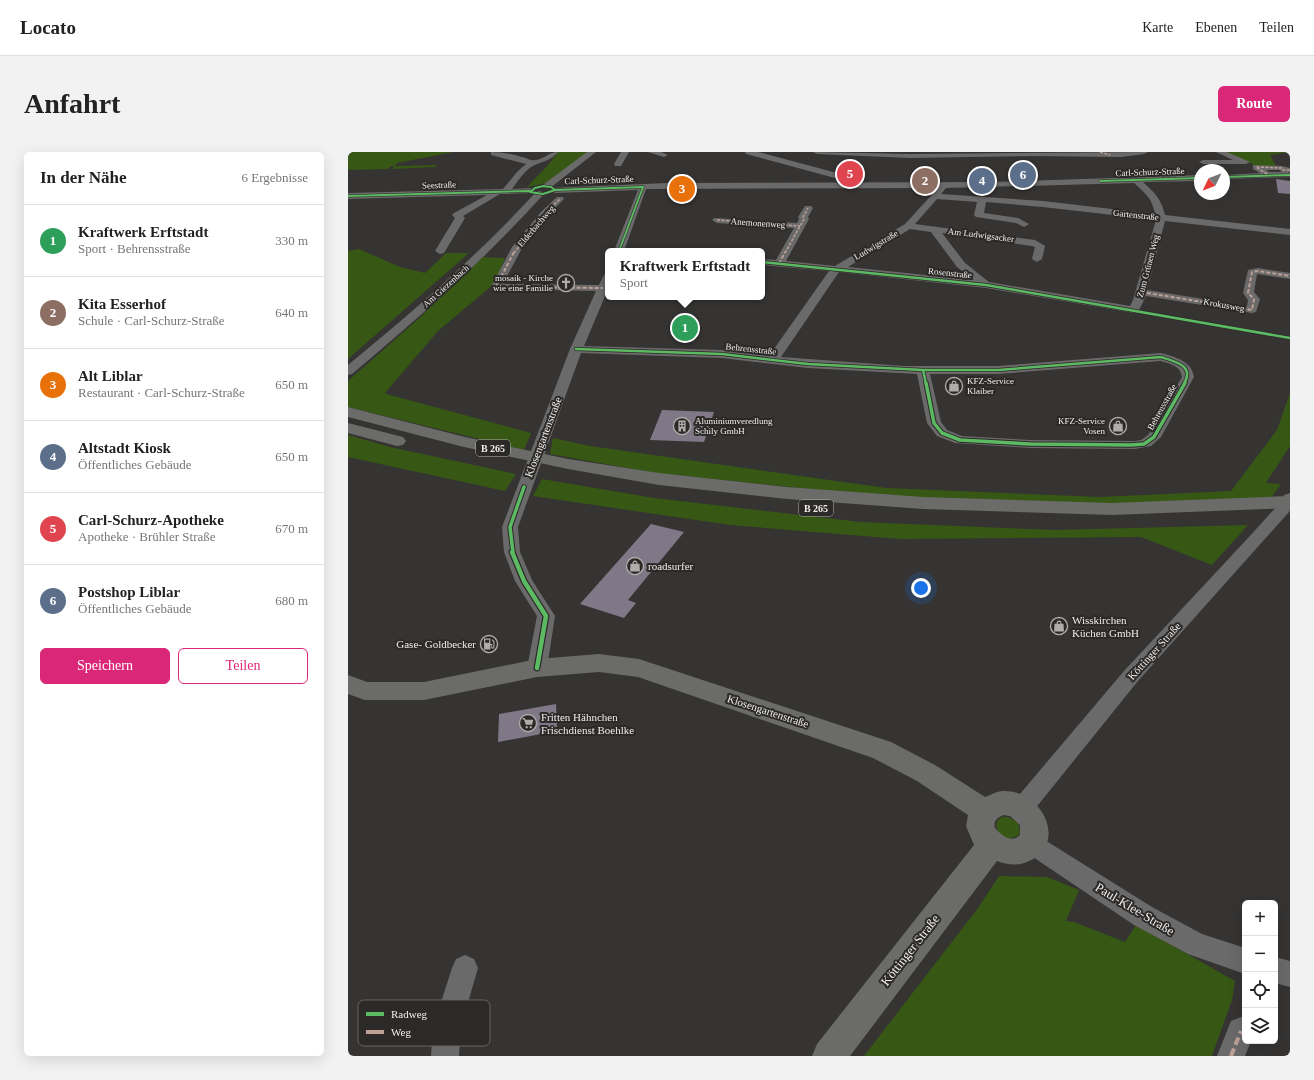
<!DOCTYPE html>
<html lang="de">
<meta charset="utf-8">
<style>
body{margin:0;font-family:"Times New Roman",serif;background:#f2f2f2;color:#222}
.controls{position:absolute;right:12px;bottom:12px;display:grid;overflow:hidden;border-radius:6px;box-shadow:0 4px 16px #0002}
.controls button{width:36px;height:36px;display:grid;place-items:center;padding:0;border:0;border-bottom:1px solid #e0e0e0;background:#fff;color:#222;font:20px sans-serif}
.compass{position:absolute;left:846px;top:12px;width:36px;height:36px;border-radius:50%;background:#fff;box-shadow:0 4px 16px #0002;rotate:227deg}
.you{position:absolute;left:573px;top:436px;width:14px;height:14px;margin:-10px;border:3px solid #fff;border-radius:50%;background:#1a73e8;box-shadow:0 0 0 6px #1a73e833}
.badge{display:grid;place-items:center;width:26px;height:26px;border-radius:50%;background:#db2777;color:#fff;font-size:13px;font-weight:700}
.pin{position:absolute;translate:-50% -50%;border:2px solid #fff;box-shadow:0 1px 4px #0006}
.popup{position:absolute;left:257px;top:96px;width:160px;height:52px;box-sizing:border-box;display:grid;place-content:center;border-radius:6px;background:#fff;filter:drop-shadow(0 1px 3px #0005);font-size:13px;white-space:nowrap;color:#767676}
.popup b{font-size:15px;color:#222}
.popup::after{content:'';position:absolute;left:50%;top:100%;margin-left:-8px;border:8px solid transparent;border-top-color:#fff}
.list{margin:0;padding:0;list-style:none}
h2{display:flex;justify-content:space-between;align-items:center;height:52px;margin:0;padding:0 16px;font-size:17px}
h2 small{font-size:13px;font-weight:400;color:#767676}
.list li{display:grid;grid-template-columns:26px 1fr auto;gap:12px;align-items:center;box-sizing:border-box;height:72px;padding:0 16px;border-top:1px solid #e0e0e0}
.list b{display:block;font-size:15px;white-space:nowrap}
.list p{margin:0;font-size:13px;white-space:nowrap;color:#767676}
.list em{font-size:13px;font-style:normal;color:#767676}
.actions{display:flex;gap:8px;padding:12px 16px}
.actions a{flex:1;padding:9px 0;border:1px solid #db2777;border-radius:6px;text-align:center;font-size:14px;color:#db2777}
.actions .main{background:#db2777;color:#fff}
.icon{flex:none;width:22px;height:22px;fill:none;stroke:currentColor;stroke-width:2;stroke-linecap:round;stroke-linejoin:round}
.map{position:relative;flex:none;width:942px;height:904px;overflow:hidden;border-radius:6px}
header{display:flex;align-items:center;gap:24px;box-sizing:border-box;height:56px;padding:0 20px;background:#fff;border-bottom:1px solid #e0e0e0}
header strong{font-size:19px}
nav{display:flex;gap:22px;margin-inline-start:auto;font-size:14px}
.intro{display:flex;align-items:center;justify-content:space-between;box-sizing:border-box;height:96px;padding:0 24px}
h1{margin:0;font-size:28px}
.button{padding:10px 18px;border-radius:6px;background:#db2777;color:#fff;font-size:14px;font-weight:700}
main{display:flex;gap:24px;padding:0 24px}
aside{flex:1;background:#fff;border-radius:6px;box-shadow:0 4px 16px #0002}
.map>svg:first-child{display:block}
.green{fill:#375714}
.building{fill:#807887}
.lines{fill:none;stroke-linecap:round;stroke-linejoin:round}
.minor{fill:#6b6a6a;fill-rule:evenodd}
.major{fill:#6b6b6a;fill-rule:evenodd}
.quiet-far2{stroke:#bda197;stroke-width:1.5;stroke-dasharray:3 1.5;stroke-linecap:butt}
.quiet-far1{stroke:#bda197;stroke-width:2;stroke-dasharray:4 2;stroke-linecap:butt}
.quiet{stroke:#bda197;stroke-width:4;stroke-dasharray:8 4;stroke-linecap:butt}
.cycleway-far3-casing{stroke:#2c2a28;stroke-width:3}
.cycleway-far2-casing{stroke:#2c2a28;stroke-width:4}
.cycleway-far1-casing{stroke:#2c2a28;stroke-width:5.5}
.cycleway-casing{stroke:#2c2a28;stroke-width:7}
.cycleway-far3{stroke:#5cba63;stroke-width:2}
.cycleway-far2{stroke:#5cba63;stroke-width:2.5}
.cycleway-far1{stroke:#5cba63;stroke-width:3.5}
.cycleway{stroke:#5cba63;stroke-width:4.5}
.labels{text-anchor:middle;dominant-baseline:central;stroke-width:4;stroke-linejoin:round;paint-order:stroke}
.far-street-label{font-size:9px;fill:#efeeed;stroke:#2c2a28}
.far-poi-label{font-size:9px;fill:#efeeed;stroke:#2c2a28;text-anchor:end}
.shield{fill:#2c2a28;stroke:#b4b3b2;stroke-width:1}
.shield-label{font-size:10px;font-weight:bold;fill:#efeeed}
.street-label{font-size:11px;fill:#efeeed;stroke:#2c2a28}
.poi-label{font-size:11px;fill:#efeeed;stroke:#2c2a28;text-anchor:start}
.near-street-label{font-size:13px;fill:#efeeed;stroke:#2c2a28}
.key{fill:#2c2a28;stroke:#666563;stroke-width:1}
.key-label{font-size:11px;fill:#efeeed}
</style>
<header>
<strong>Locato</strong>
<nav><a>Karte</a><a>Ebenen</a><a>Teilen</a></nav>
</header>
<div class="intro"><h1>Anfahrt</h1><a class="button">Route</a></div>
<main>
<aside>
<h2>In der Nähe<small>6 Ergebnisse</small></h2>
<ul class="list">
<li><span class="badge" style="background:#2e9e5b">1</span><div><b>Kraftwerk Erftstadt</b><p>Sport · Behrensstraße</p></div><em>330 m</em></li>
<li><span class="badge" style="background:#8d6e63">2</span><div><b>Kita Esserhof</b><p>Schule · Carl-Schurz-Straße</p></div><em>640 m</em></li>
<li><span class="badge" style="background:#e8710a">3</span><div><b>Alt Liblar</b><p>Restaurant · Carl-Schurz-Straße</p></div><em>650 m</em></li>
<li><span class="badge" style="background:#5c6f8a">4</span><div><b>Altstadt Kiosk</b><p>Öffentliches Gebäude</p></div><em>650 m</em></li>
<li><span class="badge" style="background:#e0444e">5</span><div><b>Carl-Schurz-Apotheke</b><p>Apotheke · Brühler Straße</p></div><em>670 m</em></li>
<li><span class="badge" style="background:#5c6f8a">6</span><div><b>Postshop Liblar</b><p>Öffentliches Gebäude</p></div><em>680 m</em></li>
</ul>
<div class="actions"><a class="main">Speichern</a><a>Teilen</a></div>
</aside>
<div class="map">
<svg width="942" height="904" viewBox="0 0 942 904">
<rect width="100%" height="100%" fill="#353433"/>
<path class="green" d="M0 0H105L49 11 47 14 89 13 87 15 44 17 46 14H43L40 17 0 18Z
M210 0H241L199 31 179 35 201 12Z
M875 0H942L922 3 929 16 908 15 903 11Z
M11 97 52 115 77 121 98 101H121L0 207V99Z
M135 105 157 106 146 132 90 179 37 241 42 243 183 281 176 298 0 255V229L68 169Z
M942 241V294L918 331 933 332 923 346 765 352 621 349 471 338 307 321 202 302 205 286 242 294 538 336 752 345 883 339 929 278Z
M0 283 42 295 168 322 157 339 0 305Z
M194 327 306 346 513 370 707 378 900 373 864 413 793 385 552 387 382 373 185 344Z
M654 665H660L670 670 672 680 670 684 660 687 650 681 648 672 650 668Z
M651 724 699 725 731 738 718 769 726 770 777 790 788 773 887 829 884 848 864 904H516L630 756Z"/>
<path class="building" d="M928 27 942 29V42L930 41Z
M314 258 366 260 356 290 302 288Z
M303 372 336 380 280 448 288 451 276 466 232 452Z
M208 552 209 579 150 590 151 562Z"/>
<g class="lines">
<path class="minor" d="M143 0C154 0 164 2 174 5 177 5 181 8 183 8 193 10 200 0 210 0 202 10 193 9 183 15 175 21 170 29 164 37L182 36 186 39 185 41 152 42 115 64 117 66 96 101 92 102 87 99 107 66 104 63 106 61 139 43 0 47V41L155 37 169 20 178 12 143 3Z
M239 0H248L202 36H196L195 34 196 32Z
M273 0H281L273 14H267L266 12Z
M300 0H313L320 3 316 5Z
M397 0H410L504 25 505 27 501 30 498 29 398 2Z
M465 0 562 2 800 0 796 2 773 5 683 4 562 6 469 2Z
M868 0H879L902 10 898 12H855L851 10 855 8H885Z
M905 13 934 14 942 16V20H940L942 21V25L876 27V23L912 21 905 17ZM918 18H931L934 20H921Z
M852 23V29L795 30C808 42 813 47 817 63L942 77V83L817 69 799 138 899 154 900 148 895 141 900 118 910 116 942 121V127L909 122 906 140 912 147 908 160 904 161 798 144 790 160 786 161 638 136 491 120 433 205 556 214H650L813 201C827 205 844 209 846 225L813 285 803 294 787 297 682 296 607 291 589 284 579 271 569 222 460 216 374 206 233 201 170 375 172 400 184 428 207 464 199 516 196 521 189 523 182 521 179 516 189 464 167 429 156 400 154 375 222 197 248 139 144 137 143 135 164 95 193 60 209 45H215L216 47 199 64 173 98 155 132 251 133 256 123 260 122V137L236 194 374 198 421 204 481 119 414 113V107L428 108 446 76 369 71 364 68 366 66 449 71 451 67 450 65 457 54H463L465 56 460 65 461 67 438 109 487 114 557 72 590 36 298 37 276 99H266L290 38 207 41 203 38 204 36 319 31 644 30ZM786 31C798 42 804 46 807 62L695 49 593 42 598 36ZM589 47 629 50 626 63 628 65 668 71 676 75 681 72 670 66 636 61 638 50 695 55 808 68 785 148 782 154 641 130 617 111 594 81 684 94 687 95 684 107 689 110 694 107 697 94 687 88 567 72ZM562 77 583 80 609 115 626 128 500 115ZM812 209C822 212 832 213 834 225L800 283 793 288 787 289 682 288 614 284 599 278 593 270 582 222H650Z
M191 39 194 40 195 42 194 44C136 108 71 166 4 222L0 223V213C66 159 130 103 188 40Z
M942 341V358L941 360 790 529 682 663 674 666 666 663 663 656 666 649 776 519 900 386 929 354 936 343Z
M684 681 692 685 804 755 854 782 897 796V822L840 802 786 773 676 699 672 692 676 685Z
M117 803 126 807 130 816 113 875 111 904H83L85 875 104 816 108 807Z
M927 805 942 809V835L927 831Z
M893 865 897 867V889H903L897 904H869L883 869Z"/>
<path class="major" d="M0 255 117 285 220 307 311 321 439 335 575 345 764 351 942 344V356L764 363 575 357 439 347 311 333 220 317 116 295 0 265Z
M0 271 55 285 58 289 55 293 49 294 0 281Z
M251 502 291 507 543 590 587 613 637 645C643 643 649 639 655 639 694 637 722 693 679 710 668 714 659 713 649 709L502 904H464L469 892 626 693 618 674 620 663 569 629 525 606 290 525 251 520 189 525 76 548H17L0 542V523L19 530H76L189 507ZM655 663 662 664 672 673V683C664 692 653 683 647 676 645 669 649 666 655 663Z"/>
<path class="quiet-far2" d="M752 0 762 3
M919 22 908 15 934 16 935 18H942
M369 68 452 74
M166 101 196 62 212 47
M437 101 456 67 455 65 460 56"/>
<path class="quiet-far1" d="M166 100 148 135 255 136
M431 112 437 100
M793 140 904 158 906 147 900 141 904 120 910 119 942 124"/>
<path class="quiet" d="M883 904 893 879"/>
<g class="cycleway-far3-casing">
<path id="cycleway-far3" d="M876 25 942 23
M752 29 852 26
M195 34 203 35 207 38 195 42 182 40 187 36Z
M207 38 295 35 271 99
M0 44 182 39"/>
</g>
<g class="cycleway-far2-casing">
<path id="cycleway-far2" d="M414 110 638 133 942 186
M228 197 374 202 460 212 575 218
M575 218H650L813 205C827 210 847 213 836 232
M575 218 578 232"/>
</g>
<g class="cycleway-far1-casing">
<path id="cycleway-far1" d="M578 231 586 271 594 281 612 288 682 292 783 293 796 292 806 285 837 231
M165 401 162 375 176 335"/>
</g>
<g class="cycleway-casing">
<path id="cycleway" d="M164 400 176 429 198 464 189 516"/>
</g>
<use href="#cycleway-far3" class="cycleway-far3"/>
<use href="#cycleway-far2" class="cycleway-far2"/>
<use href="#cycleway-far1" class="cycleway-far1"/>
<use href="#cycleway" class="cycleway"/>
</g>
<defs>
<g id="church-ring" transform="scale(0.9)"><circle r="9.5" fill="#2c2a28" stroke="#aeadac" stroke-width="1.5"/><path d="M-1.2-6h2.4v3.5h3.3v2.4h-3.3V6h-2.4V-.1h-3.3v-2.4h3.3Z" fill="#aeadac"/></g>
<g id="shop-ring" transform="scale(0.9)"><circle r="9.5" fill="#2c2a28" stroke="#aeadac" stroke-width="1.5"/><path d="M-5-2.5h2.3a2.7 3.5 0 0 1 5.4 0H5L5.5 6h-11ZM-1.5-2.5h3a1.5 2.3 0 0 0-3 0Z" fill="#aeadac"/></g>
<g id="building-ring" transform="scale(0.9)"><circle r="9.5" fill="#2c2a28" stroke="#aeadac" stroke-width="1.5"/><path d="M-4-6H4V6H1V3H-1V6H-4ZM-2.5-4.3h1.7v1.8h-1.7ZM.8-4.3h1.7v1.8H.8ZM-2.5-1h1.7V.8h-1.7ZM.8-1h1.7V.8H.8Z" fill="#aeadac"/></g>
<g id="fuel-ring" transform="scale(0.9)"><circle r="9.5" fill="#2c2a28" stroke="#aeadac" stroke-width="1.5"/><path d="M-5.5-6h7V0h2V4h1.3V-2.5L3-4.5l.8-.8L6-3V5H2.5V1h-1V6h-7ZM-4.2-4.7v3.2H.2V-4.7Z" fill="#aeadac"/></g>
<g id="supermarket-ring" transform="scale(0.9)"><circle r="9.5" fill="#2c2a28" stroke="#aeadac" stroke-width="1.5"/><path d="M-6-5.5h2.5l.6 2H6L4.5 2H-2.5L-4.4-4H-6ZM-1.5 3.2a1.3 1.3 0 1 0 .1 0ZM3 3.2a1.3 1.3 0 1 0 .1 0Z" fill="#aeadac"/></g>
</defs>
<g fill-rule="evenodd">
<use href="#church-ring" x="218" y="131"/>
<use href="#shop-ring" x="606" y="234"/>
<use href="#building-ring" x="334" y="274"/>
<use href="#shop-ring" x="770" y="274"/>
<use href="#shop-ring" x="287" y="414"/>
<use href="#shop-ring" x="711" y="474"/>
<use href="#fuel-ring" x="141" y="492"/>
<use href="#supermarket-ring" x="180" y="571"/>
</g>
<g class="labels">
<g class="far-street-label">
<text transform="translate(802 20) rotate(-2)">Carl-Schurz-Straße</text>
<text transform="translate(251 28) rotate(-2)">Carl-Schurz-Straße</text>
<text transform="translate(91 33) rotate(-2)">Seestraße</text>
<text transform="translate(788 63) rotate(6)">Gartenstraße</text>
<text transform="translate(410 71) rotate(4)">Anemonenweg</text>
<text transform="translate(188 74) rotate(-49)">Elderbachweg</text>
<text transform="translate(633 83) rotate(7)">Am Ludwigsacker</text>
<text transform="translate(528 93) rotate(-31)">Ludwigstraße</text>
<text transform="translate(800 114) rotate(-75)">Zum Grünen Weg</text>
<text transform="translate(602 121) rotate(6)">Rosenstraße</text>
<text transform="translate(98 134) rotate(-42)">Am Giezenbach</text>
<text transform="translate(876 153) rotate(10)">Krokusweg</text>
<text transform="translate(403 197) rotate(6)">Behrensstraße</text>
<text transform="translate(814 255) rotate(-61)">Behrensstraße</text>
</g>
<g class="far-poi-label">
<text x="205" y="126">mosaik - Kirche<tspan x="205" dy="10">wie eine Familie</tspan></text>
<text x="619" y="229" text-anchor="start">KFZ-Service<tspan x="619" dy="10">Klaiber</tspan></text>
<text x="347" y="269" text-anchor="start">Aluminiumveredlung<tspan x="347" dy="10">Schily GmbH</tspan></text>
<text x="757" y="269">KFZ-Service<tspan x="757" dy="10">Vosen</tspan></text>
</g>
<g class="shield">
<rect x="128" y="288" width="34" height="16" rx="3"/>
<rect x="451" y="348" width="34" height="16" rx="3"/>
</g>
<g class="shield-label">
<text x="145" y="296">B 265</text>
<text x="468" y="356">B 265</text>
</g>
<g class="street-label">
<text transform="translate(195 285) rotate(-69)">Klosengartenstraße</text>
<text transform="translate(806 499) rotate(-48)">Köttinger Straße</text>
<text transform="translate(420 559) rotate(18)">Klosengartenstraße</text>
</g>
<g class="poi-label">
<text x="300" y="414">roadsurfer</text>
<text x="724" y="468">Wisskirchen<tspan x="724" dy="13">Küchen GmbH</tspan></text>
<text x="128" y="492" text-anchor="end">Gase- Goldbecker</text>
<text x="193" y="565">Fritten Hähnchen<tspan x="193" dy="13">Frischdienst Boehlke</tspan></text>
</g>
<g class="near-street-label">
<text transform="translate(787 757) rotate(31)">Paul-Klee-Straße</text>
<text transform="translate(562 798) rotate(-52)">Köttinger Straße</text>
</g>
</g>
<rect x="10" y="848" width="132" height="46" rx="6" class="key"/>
<rect x="18" y="860" width="18" height="4" fill="#5cba63"/>
<rect x="18" y="878" width="18" height="4" fill="#bda197"/>
<g class="key-label">
<text x="43" y="866">Radweg</text>
<text x="43" y="884">Weg</text>
</g>
</svg>
<div class="controls">
<button>+</button>
<button>−</button>
<button><svg class="icon" aria-label="locate" viewBox="0 0 24 24"><circle cx="12" cy="12" r="6"/><path d="M12 2v4M12 18v4M2 12h4M18 12h4"/></svg></button>
<button><svg class="icon" aria-label="layers" viewBox="0 0 24 24"><path d="M12 4l9 5-9 5-9-5zM3 14l9 5 9-5"/></svg></button>
</div>
<svg class="compass" viewBox="-18 -18 36 36"><path d="M0-13l5 13h-10z" fill="#e53935"/><path d="M0 13l5-13h-10z" fill="#767676"/></svg>
<div class="you"></div>
<div class="pin badge" style="left:337px;top:176px;background:#2e9e5b">1</div>
<div class="popup"><b>Kraftwerk Erftstadt</b>Sport</div>
<div class="pin badge" style="left:577px;top:29px;background:#8d6e63">2</div>
<div class="pin badge" style="left:334px;top:37px;background:#e8710a">3</div>
<div class="pin badge" style="left:634px;top:29px;background:#5c6f8a">4</div>
<div class="pin badge" style="left:502px;top:22px;background:#e0444e">5</div>
<div class="pin badge" style="left:675px;top:23px;background:#5c6f8a">6</div>
</div>
</main>
